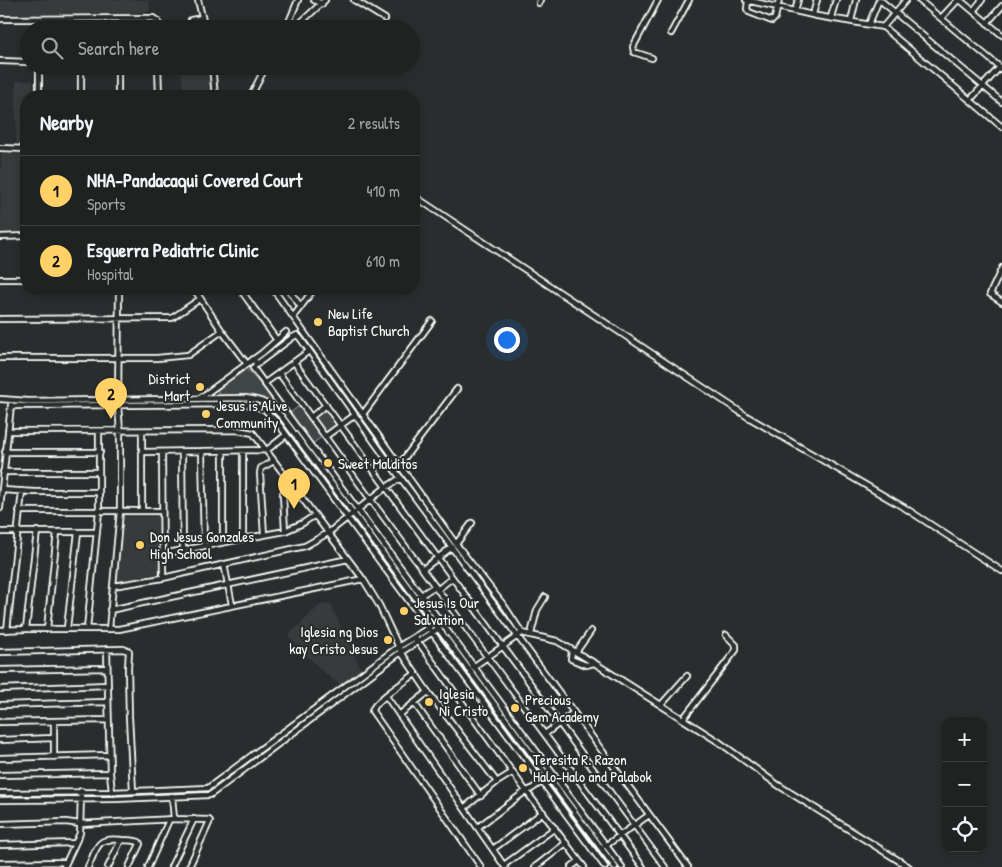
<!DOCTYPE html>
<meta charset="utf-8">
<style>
body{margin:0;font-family:"Patrick Hand",sans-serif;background:#282a2a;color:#f1f3f6}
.controls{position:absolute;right:15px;bottom:15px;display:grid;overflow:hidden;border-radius:10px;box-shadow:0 2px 8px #0003}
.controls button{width:45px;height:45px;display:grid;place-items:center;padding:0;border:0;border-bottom:1px solid #3d3f40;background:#202222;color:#f1f3f6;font:25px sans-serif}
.you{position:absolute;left:506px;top:339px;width:18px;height:18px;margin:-12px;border:4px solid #fff;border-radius:50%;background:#1a73e8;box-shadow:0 0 0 8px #1a73e833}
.badge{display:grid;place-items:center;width:32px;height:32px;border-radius:50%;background:#ffd166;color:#111;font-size:16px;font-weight:700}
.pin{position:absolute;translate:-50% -41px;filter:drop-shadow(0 1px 2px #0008)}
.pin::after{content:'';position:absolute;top:26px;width:18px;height:15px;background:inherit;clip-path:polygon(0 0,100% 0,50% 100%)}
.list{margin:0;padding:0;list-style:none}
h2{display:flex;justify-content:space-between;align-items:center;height:65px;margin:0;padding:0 20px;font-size:21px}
h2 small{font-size:16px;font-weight:400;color:#a2a4a5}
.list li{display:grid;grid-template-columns:32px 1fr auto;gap:15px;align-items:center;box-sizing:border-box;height:70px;padding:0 20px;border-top:1px solid #3d3f40}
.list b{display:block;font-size:19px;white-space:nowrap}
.list p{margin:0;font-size:16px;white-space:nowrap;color:#a2a4a5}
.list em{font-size:16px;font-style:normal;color:#a2a4a5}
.icon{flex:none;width:28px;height:28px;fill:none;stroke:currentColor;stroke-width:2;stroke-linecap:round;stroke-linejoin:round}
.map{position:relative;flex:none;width:1002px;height:867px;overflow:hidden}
.search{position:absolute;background:#202222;box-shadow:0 2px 8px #0003;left:20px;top:20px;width:400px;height:55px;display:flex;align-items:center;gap:12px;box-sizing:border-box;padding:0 18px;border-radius:28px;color:#a2a4a5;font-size:19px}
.panel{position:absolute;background:#202222;box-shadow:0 2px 8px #0003;left:20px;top:90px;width:400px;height:205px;border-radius:20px}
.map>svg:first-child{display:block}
.built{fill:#373a3b}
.green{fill:#414445;stroke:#a0a2a2}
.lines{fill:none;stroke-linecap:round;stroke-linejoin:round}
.stream{stroke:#a6a7a7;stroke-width:1}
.minor-casing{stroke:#fff;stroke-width:8}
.minor{stroke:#2a2d2e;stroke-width:4.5}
.poi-dot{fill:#ffd166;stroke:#2a2d2e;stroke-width:2}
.labels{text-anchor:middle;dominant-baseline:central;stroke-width:4;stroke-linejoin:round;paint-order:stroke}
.poi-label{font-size:15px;fill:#fff;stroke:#2a2d2e;text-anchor:start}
</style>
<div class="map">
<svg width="1002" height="867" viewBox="0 0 1002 867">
<rect width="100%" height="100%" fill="#2a2d2e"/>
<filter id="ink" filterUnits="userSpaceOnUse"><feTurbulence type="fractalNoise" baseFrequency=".02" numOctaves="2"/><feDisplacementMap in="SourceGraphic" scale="10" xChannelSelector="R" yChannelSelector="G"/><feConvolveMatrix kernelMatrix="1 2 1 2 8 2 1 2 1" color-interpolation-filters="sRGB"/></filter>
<g filter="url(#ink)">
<path class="built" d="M0 0H148L150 10 146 13 0 15Z
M212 68 216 96H184L181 70Z
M16 81H33V96H26V146H16Z
M1 153H26V233H0Z
M122 512H159L162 577 116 584Z
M330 603 361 670 343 685 333 680 319 668 288 636 320 605Z"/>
<path class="green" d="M245 367 279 405 355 507 351 508 277 407 263 398 223 397 219 395 217 387Z
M253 399 273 409 324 477 323 480 319 478 274 414 261 405 241 401 242 400Z
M300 405 323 436 312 444 289 414Z
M324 409H326L338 426 326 433 315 418Z"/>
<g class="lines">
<path class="stream" d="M421 501 440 528"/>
<g class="minor-casing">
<path id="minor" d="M198 0 205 29
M314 0 322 4
M354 0 385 19
M746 0 817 16 883 27 1002 127
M880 0 1002 102
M919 0 1002 69
M960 0 1002 35
M748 1 747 9 749 12 772 21 775 18 779 0
M539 3 540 0
M795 11 798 0
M973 11 982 0
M813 14 817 0
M831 17 836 0
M941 18 958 0
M0 19 153 18 158 21 159 29
M191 20 202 18
M851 21 856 0
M987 23 1002 6
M869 24 879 0
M296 27 325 0
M883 27 906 0
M39 29V19
M286 29 298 0
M671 33 689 0
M652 58 634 52 633 47 658 0
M0 61 29 62
M39 66V96
M158 66 159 96
M212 66 215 96
M81 96V66
M118 96V66
M215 96 226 95 235 96
M251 96 266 66
M970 100 1000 67
M0 148 26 149
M414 196 748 417 905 508 1002 571
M0 237 26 236
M1002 268 990 294 1002 302
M0 279H26
M194 289 222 331 247 364
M240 289 276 339
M273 289 456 544 505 607 522 633
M288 289 301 307
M293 317 314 289
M0 319 172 318 200 299
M0 358H157L188 355 222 331
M253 359 257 364 253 368 256 372 622 867
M294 362 665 867
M257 364 293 337 297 335 300 338 385 457 688 867
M279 373 371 500 643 867
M265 383 309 351
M200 398 262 353 286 332
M0 399 28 401 246 398C263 400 271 405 282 417L615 867
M11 406 248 404 264 409 277 422 605 867
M363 414 432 321
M311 417 326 405
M8 431 237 430 253 433 363 579 379 605 401 652 428 692 497 782
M326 436 355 415
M202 451 204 546
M223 451V542
M243 451V539
M5 452H100
M142 452 267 450 286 435
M162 452 163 578
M182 452 183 551
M399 465 457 389
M3 472H99
M2 490 35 492H99
M0 508 11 405
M19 511H161
M142 511V431
M285 531 283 495V493L292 485
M0 532H97
M264 535 260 473 261 468 274 461
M456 544 472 523
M162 554 285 531 303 523 315 515
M224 564 232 605
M423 569 452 547
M113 586 163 578 305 546 328 533 385 488 401 478
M437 590 452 578
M421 595 435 586
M110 610 348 559
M67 628 78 532
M26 629 37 531
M47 629 57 532
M87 629 99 511V432
M109 629 120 511V431L118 405 119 289
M0 630 26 629H119L363 579
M7 630 22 491
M531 634 537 610 545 597
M417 640 526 791 584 867
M107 649 110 773 112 792
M572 650 571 659 586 665 594 663
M0 652 123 649 129 651 128 668 129 717 133 791
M576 652 591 631
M473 667 522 633 557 641 596 664 719 742 778 785 909 867
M0 670 107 668
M415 674C406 681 374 701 372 711L481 867
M0 689 108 685
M386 696 505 867
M415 704 481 796
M0 705 108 702
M661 705 687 676
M399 715 428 692
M683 719 736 650V645L726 635
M54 721V757
M0 722 108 720
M545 734 573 713
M0 740 54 738
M0 758 109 755
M0 775 110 773
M0 793 112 792 208 788 398 647 430 627
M172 796 174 819
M0 800 115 799 210 795 401 652 439 628
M464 808 497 782 513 772
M0 824 66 822 80 824 174 819 209 820 210 821 189 867
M478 827 526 791 530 790 543 781
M0 845 75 843
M605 846 649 815
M493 849 543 812
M0 863 66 862
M504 865 555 828
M64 867 80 833 81 791
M88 867C98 846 96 837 122 840 128 840 133 840 139 842L140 844 129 867
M108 867 121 840
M148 867 169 820
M171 867 194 819
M535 867 566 843
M571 867 579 861"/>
</g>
<use href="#minor" class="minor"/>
</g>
</g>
<g class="poi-dot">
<circle cx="318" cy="322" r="5"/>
<circle cx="200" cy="387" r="5"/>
<circle cx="206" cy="414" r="5"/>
<circle cx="328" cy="463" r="5"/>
<circle cx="140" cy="545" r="5"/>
<circle cx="404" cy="611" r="5"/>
<circle cx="388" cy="640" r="5"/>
<circle cx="429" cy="702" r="5"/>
<circle cx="515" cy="708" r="5"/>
<circle cx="523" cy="768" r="5"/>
</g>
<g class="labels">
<g class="poi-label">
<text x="328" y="313">New Life<tspan x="328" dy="17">Baptist Church</tspan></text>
<text x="190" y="378" text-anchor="end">District<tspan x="190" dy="17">Mart</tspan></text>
<text x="216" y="405">Jesus is Alive<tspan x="216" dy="17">Community</tspan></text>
<text x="338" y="463">Sweet Malditos</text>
<text x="150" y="536">Don Jesus Gonzales<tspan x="150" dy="17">High School</tspan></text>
<text x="414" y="602">Jesus Is Our<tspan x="414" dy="17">Salvation</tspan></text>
<text x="378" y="631" text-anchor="end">Iglesia ng Dios<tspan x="378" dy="17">kay Cristo Jesus</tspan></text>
<text x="439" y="693">Iglesia<tspan x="439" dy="17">Ni Cristo</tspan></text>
<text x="525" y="699">Precious<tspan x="525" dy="17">Gem Academy</tspan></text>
<text x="533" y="759">Teresita R. Razon<tspan x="533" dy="17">Halo-Halo and Palabok</tspan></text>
</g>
</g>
</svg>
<div class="controls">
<button>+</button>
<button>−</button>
<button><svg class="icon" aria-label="locate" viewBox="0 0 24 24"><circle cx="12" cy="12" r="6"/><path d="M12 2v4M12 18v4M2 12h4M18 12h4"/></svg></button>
</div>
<div class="you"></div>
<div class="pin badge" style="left:294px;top:509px">1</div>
<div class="pin badge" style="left:111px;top:419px">2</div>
<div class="search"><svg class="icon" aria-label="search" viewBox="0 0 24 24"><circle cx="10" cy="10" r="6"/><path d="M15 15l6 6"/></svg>Search here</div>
<section class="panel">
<h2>Nearby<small>2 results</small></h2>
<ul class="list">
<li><span class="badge">1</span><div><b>NHA-Pandacaqui Covered Court</b><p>Sports</p></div><em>410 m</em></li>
<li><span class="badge">2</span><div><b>Esguerra Pediatric Clinic</b><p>Hospital</p></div><em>610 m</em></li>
</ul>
</section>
</div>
